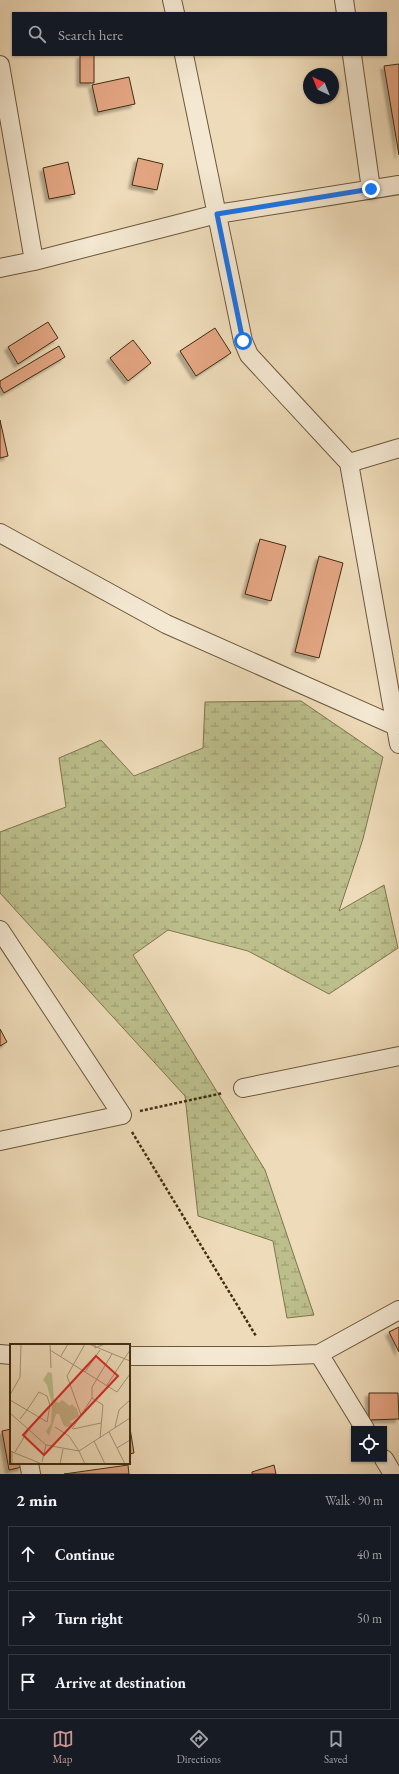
<!DOCTYPE html>
<meta charset="utf-8">
<style>
body{margin:0;font-family:"EB Garamond",serif;background:#242831;color:#f1f3f6}
.controls{position:absolute;right:12px;bottom:12px;display:grid;overflow:hidden;border-radius:0px;box-shadow:0 1px 3px #0004}
.controls button{width:36px;height:36px;display:grid;place-items:center;padding:0;border:0;border-bottom:1px solid #363941;background:#171b24;color:#f1f3f6;font:20px sans-serif}
.compass{position:absolute;left:303px;top:68px;width:36px;height:36px;border-radius:50%;background:#171b24;box-shadow:0 1px 3px #0004;rotate:317deg}
.stop{position:absolute;width:12px;height:12px;margin:-9px;border:3px solid #1a73e8;border-radius:50%;background:#fff}
.stop.end{background:#1a73e8;border-color:#fff;box-shadow:0 1px 4px #0008}
.list{margin:0;padding:0;list-style:none}
h2{display:flex;justify-content:space-between;align-items:center;height:52px;margin:0;padding:0 16px;font-size:17px}
h2 small{font-size:13px;font-weight:400;color:#9ea1a6}
.list li{display:grid;grid-template-columns:26px 1fr auto;gap:12px;align-items:center;box-sizing:border-box;height:56px;margin:0 8px 8px;padding:0 8px;border:1px solid #363941;border-radius:0px}
.list b{display:block;font-size:15px;white-space:nowrap}
.list em{font-size:13px;font-style:normal;color:#9ea1a6}
.icon{flex:none;width:22px;height:22px;fill:none;stroke:currentColor;stroke-width:2;stroke-linecap:round;stroke-linejoin:round}
.map{position:relative;flex:none;width:399px;height:1474px;overflow:hidden}
.search{position:absolute;background:#171b24;box-shadow:0 1px 3px #0004;left:12px;right:12px;top:12px;height:44px;display:flex;align-items:center;gap:10px;box-sizing:border-box;padding:0 14px;border-radius:0px;color:#9ea1a6;font-size:15px}
.sheet{height:244px;background:#171b24}
nav{display:flex;justify-content:space-around;align-items:center;box-sizing:border-box;height:56px;border-top:1px solid #363941;background:#171b24;font-size:11px;color:#9ea1a6}
nav a{display:grid;justify-items:center;gap:2px}
nav .on{color:#c59692}
.map>svg:first-child{display:block}
.wetland{fill:url(#wetland-marsh);stroke:#7e764e}
.building{fill:#e3a582;stroke:#402d11;filter:url(#shadow)}
.lines{fill:none;stroke-linecap:round;stroke-linejoin:round}
.street-casing{stroke:#6c583b;stroke-width:20}
.path{stroke:#402d11;stroke-width:2.5;stroke-dasharray:3 2;stroke-linecap:butt}
.street{stroke:#f4e8d2;stroke-width:18}
.route{stroke:#1a73e8;stroke-width:5}
.inset-road{fill:none;stroke:#a89576;stroke-width:1}
.view{fill:#d62828;fill-opacity:0.15;stroke:#d62828;stroke-width:2}
.inset-edge{fill:none;stroke:#402d11;stroke-width:2}
</style>
<div class="map">
<svg width="399" height="1474" viewBox="0 0 399 1474">
<defs>
<pattern id="wetland-marsh" width="20" height="14" patternUnits="userSpaceOnUse"><rect width="20" height="14" fill="#bcbf8c"/><path d="M1 5h8M5 5V1M11 12h8M15 12V8" fill="none" stroke="#9a9c71"/></pattern>
<filter id="shadow"><feDropShadow dx="-3.5" dy="3.5" stdDeviation="1" flood-color="#0004"/></filter>
</defs>
<rect width="100%" height="100%" fill="#eedbb9"/>
<filter id="stains"><feTurbulence type="fractalNoise" baseFrequency=".005" numOctaves="4"/><feColorMatrix values="0 0 0 0 .2 0 0 0 0 .09 0 0 0 0 .02 0 0 0 .5 -.17"/></filter>
<radialGradient id="worn" r=".72"><stop offset=".6" stop-color="#630" stop-opacity="0"/><stop offset="1" stop-color="#630" stop-opacity=".3"/></radialGradient>
<path class="wetland" d="M301 701 383 757 363 839 339 911 384 885 398 948 329 994 248 951 168 930 133 955 265 1170 314 1315 287 1318 273 1241 198 1216 185 1096 0 893V832L66 807 59 758 101 740 134 776 203 748 205 702Z"/>
<path class="building" d="M80 55H94V83H80Z
M399 64V155L384 66Z
M129 77 135 104 98 112 92 85Z
M138 158 163 164 157 190 132 185Z
M68 162 75 194 49 199 43 168Z
M48 322 58 338 18 364 8 347Z
M215 328 231 353 196 376 180 351Z
M133 340 151 363 128 381 110 358Z
M59 346 65 357 4 393 0 386V381Z
M0 420 8 456 0 458Z
M260 539 286 546 271 601 245 594Z
M319 556 343 563 319 658 295 652Z
M0 1029 7 1042 0 1046Z
M399 1327V1352L389 1332Z
M369 1393H398L399 1419 369 1420Z
M129 1422 134 1453 129 1454Z
M11 1429V1463H21L22 1467 9 1470 2 1431Z
M128 1465 129 1474H64Z
M274 1465 276 1474H252V1472Z"/>
<g class="lines">
<g class="street-casing">
<path id="street" d="M172 0 175 13
M344 0 346 13
M184 55 243 341 249 355 349 463 399 744
M352 55 371 189
M0 65 34 261
M0 268 34 261 217 214 399 185
M349 463 399 448
M0 533 166 624 396 726
M0 930 122 1115 0 1141
M243 1088 399 1056
M0 1354 11 1355
M319 1354 365 1429
M129 1356H268L319 1354 399 1310
M384 1459 393 1474
M29 1463 31 1474"/>
</g>
<path class="path" d="M140 1111 223 1093
M132 1132 256 1336"/>
<use href="#street" class="street"/>
</g>
<g class="lines">
<path class="route" d="M243 341 217 214 371 189"/>
</g>
<g transform="translate(10 1344)">
<rect width="120" height="120" fill="#eedbb9"/>
<path d="M38 28 42 29 44 57 49 59 52 56 60 62 62 60 67 65 69 72 59 78 63 79 60 83 54 82 49 70H46L37 98 39 92 36 87 41 80 42 60 37 41 33 36Z" fill="#bcbf8c"/>
<path class="inset-road" d="M40 0 41 24M79 0 120 17M85 0V4L95 0M40 6 107 48 120 30M51 12 58 0M75 28 90 6M97 41 120 6M0 51 10 33 11 0M82 54 93 61 90 94M0 56 17 66 37 78 40 61 37 52 29 48 17 66 10 75M0 69 36 101 69 107 59 92 45 83M71 71 57 32 75 0M105 83 109 66 120 56M62 85 82 54V43L102 10M63 85 91 79M99 88 115 120M84 97 95 120M107 104 120 96M0 107 32 120M5 108 19 85M32 118 36 101M2 120V107M50 120 53 105M75 120 69 107 120 74"/>
<path class="view" d="M86 12 108 32 34 111 13 91Z"/>
<rect width="120" height="120" class="inset-edge"/>
</g>
<rect width="100%" height="100%" filter="url(#stains)"/>
<rect width="100%" height="100%" fill="url(#worn)"/>
</svg>
<div class="controls">
<button><svg class="icon" aria-label="locate" viewBox="0 0 24 24"><circle cx="12" cy="12" r="6"/><path d="M12 2v4M12 18v4M2 12h4M18 12h4"/></svg></button>
</div>
<svg class="compass" viewBox="-18 -18 36 36"><path d="M0-13l5 13h-10z" fill="#e53935"/><path d="M0 13l5-13h-10z" fill="#9ea1a6"/></svg>
<div class="stop" style="left:243px;top:341px"></div>
<div class="stop end" style="left:371px;top:189px"></div>
<div class="search"><svg class="icon" aria-label="search" viewBox="0 0 24 24"><circle cx="10" cy="10" r="6"/><path d="M15 15l6 6"/></svg>Search here</div>
</div>
<section class="sheet">
<h2>2 min<small>Walk · 90 m</small></h2>
<ul class="list">
<li><svg class="icon" aria-label="ahead" viewBox="0 0 24 24"><path d="M12 20V5M6 11l6-6 6 6"/></svg><div><b>Continue</b></div><em>40 m</em></li>
<li><svg class="icon" aria-label="right" viewBox="0 0 24 24"><path d="M7 20v-9h11M14 6l5 5-5 5"/></svg><div><b>Turn right</b></div><em>50 m</em></li>
<li><svg class="icon" aria-label="arrive" viewBox="0 0 24 24"><path d="M6 21V4h12l-3 4 3 4H6"/></svg><div><b>Arrive at destination</b></div></li>
</ul>
</section>
<nav>
<a class="on"><svg class="icon" aria-label="map" viewBox="0 0 24 24"><path d="M3 6l6-2 6 2 6-2v14l-6 2-6-2-6 2zM9 4v14M15 6v14"/></svg>Map</a>
<a><svg class="icon" aria-label="directions" viewBox="0 0 24 24"><path d="M12 3l9 9-9 9-9-9zM9 14v-3h6M13 9l2 2-2 2"/></svg>Directions</a>
<a><svg class="icon" aria-label="saved" viewBox="0 0 24 24"><path d="M7 4h10v16l-5-4-5 4z"/></svg>Saved</a>
</nav>
